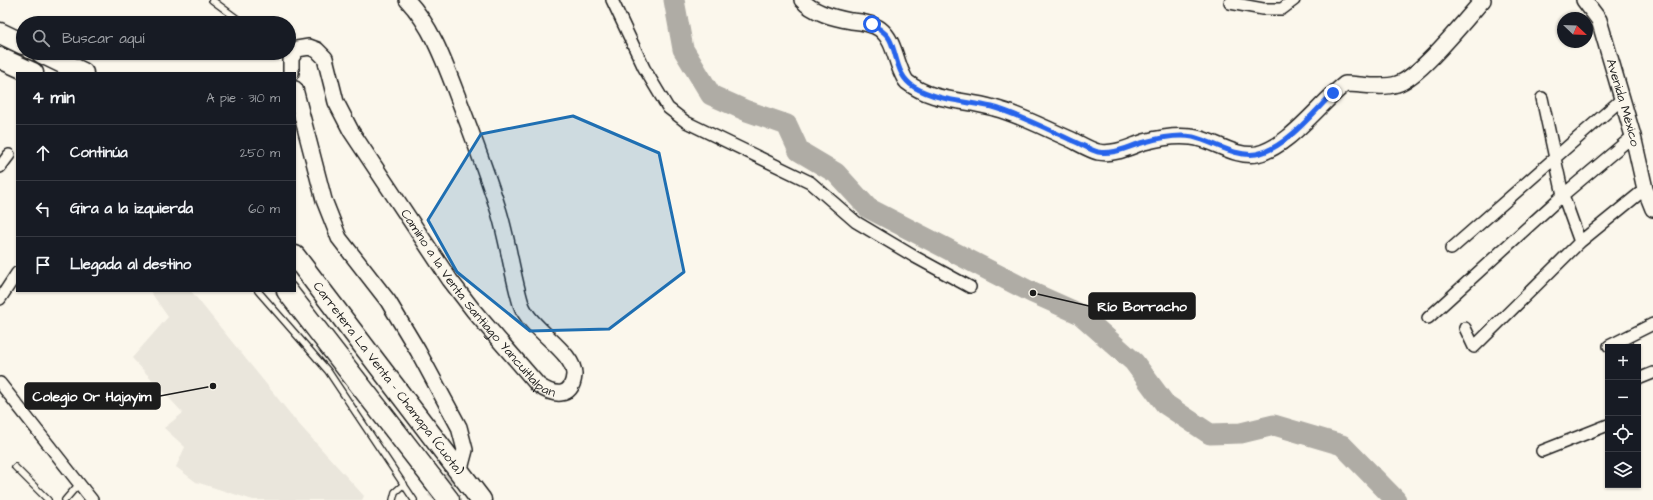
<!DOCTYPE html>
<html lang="es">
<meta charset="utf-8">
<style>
body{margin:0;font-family:"Architects Daughter",sans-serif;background:#242831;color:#f1f3f6}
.controls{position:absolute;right:12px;bottom:12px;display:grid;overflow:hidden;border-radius:0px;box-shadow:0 1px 3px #0004}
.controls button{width:36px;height:36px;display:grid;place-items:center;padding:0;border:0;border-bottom:1px solid #363941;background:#171b24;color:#f1f3f6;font:20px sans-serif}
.compass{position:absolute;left:1557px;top:12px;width:36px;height:36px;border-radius:50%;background:#171b24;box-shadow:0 1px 3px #0004;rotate:113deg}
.stop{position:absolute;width:12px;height:12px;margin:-9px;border:3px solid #2563eb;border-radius:50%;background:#fff}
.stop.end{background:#2563eb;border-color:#fff;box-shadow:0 1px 4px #0008}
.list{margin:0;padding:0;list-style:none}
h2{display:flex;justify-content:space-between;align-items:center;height:52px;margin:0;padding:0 16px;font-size:17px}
h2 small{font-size:13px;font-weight:400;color:#9ea1a6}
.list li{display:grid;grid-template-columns:26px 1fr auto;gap:12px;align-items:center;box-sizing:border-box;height:56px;padding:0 16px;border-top:1px solid #363941}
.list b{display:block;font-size:15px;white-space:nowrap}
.list em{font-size:13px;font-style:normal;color:#9ea1a6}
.icon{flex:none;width:22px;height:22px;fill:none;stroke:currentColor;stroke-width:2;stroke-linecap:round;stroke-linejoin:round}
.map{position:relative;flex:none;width:1653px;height:500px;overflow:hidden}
.search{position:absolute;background:#171b24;box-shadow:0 1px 3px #0004;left:16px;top:16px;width:280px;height:44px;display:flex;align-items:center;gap:10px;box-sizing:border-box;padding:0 14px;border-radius:22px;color:#9ea1a6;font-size:15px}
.panel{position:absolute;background:#171b24;box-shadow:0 1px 3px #0004;left:16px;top:72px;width:280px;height:220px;border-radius:0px}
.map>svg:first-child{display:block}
.built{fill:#eae6dc}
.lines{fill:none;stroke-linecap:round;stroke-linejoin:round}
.river{stroke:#afaca5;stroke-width:21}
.secondary-tunnel{stroke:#dad6cd;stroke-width:15;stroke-dasharray:15 8;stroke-linecap:butt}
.service-casing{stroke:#1c1c1c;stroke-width:8}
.minor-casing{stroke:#1c1c1c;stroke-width:14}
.secondary-casing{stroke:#1c1c1c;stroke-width:18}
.motorway-casing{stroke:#1c1c1c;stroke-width:23}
.service{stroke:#fbf7ec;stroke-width:5.5}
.minor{stroke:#fbf7ec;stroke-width:11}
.secondary{stroke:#fbf7ec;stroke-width:15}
.motorway{stroke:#fbf7ec;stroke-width:20}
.route{stroke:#2563eb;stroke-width:5}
.marked{fill:#1f6fb2;fill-opacity:0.2;stroke:#1f6fb2;stroke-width:3;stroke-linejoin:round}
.labels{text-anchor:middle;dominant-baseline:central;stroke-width:3;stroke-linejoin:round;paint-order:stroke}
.street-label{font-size:13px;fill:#1c1c1c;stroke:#fbf7ec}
.leader{fill:none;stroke:#1c1c1c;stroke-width:1.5}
.callout-dot{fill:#1c1c1c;stroke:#fbf7ec;stroke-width:1.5}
.callout{fill:#1c1c1c;stroke:#1c1c1c;stroke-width:1.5}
.callout-label{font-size:14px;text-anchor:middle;font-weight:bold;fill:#fff}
</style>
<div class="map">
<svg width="1653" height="500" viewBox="0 0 1653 500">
<rect width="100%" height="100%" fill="#fbf7ec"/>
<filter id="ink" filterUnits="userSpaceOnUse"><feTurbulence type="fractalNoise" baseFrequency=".025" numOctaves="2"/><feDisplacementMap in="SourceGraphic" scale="8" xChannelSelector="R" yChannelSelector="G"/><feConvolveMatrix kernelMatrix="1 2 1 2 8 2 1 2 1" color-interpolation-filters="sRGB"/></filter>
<g filter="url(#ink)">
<path class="built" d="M150 291H191L296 421 364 496 362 500H253L196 482 176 467 185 447 164 428 183 413 132 358 168 317Z"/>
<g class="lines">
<path class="river" d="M674 0 683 49 711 95 747 111 787 125 799 151 836 173 868 208 1033 293 1080 314 1134 362 1165 404 1210 434 1241 433 1274 425 1342 445 1396 500"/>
<path class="secondary-tunnel" d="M434 500 461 465"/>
<g class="service-casing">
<path id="service" d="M212 0 243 23
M258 291 328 371 414 500
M15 467 48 500
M65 500 79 484
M393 500 395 492 404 484"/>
</g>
<g class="minor-casing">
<path id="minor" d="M612 0 644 68 668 108 686 122 810 182 856 222 915 257 970 287
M1230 3 1263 9H1282L1294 0
M1542 98 1563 195 1580 242
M0 167 9 155
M1451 249 1622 99
M0 299 17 273
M1428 318 1563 195 1633 136
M1465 328 1474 347 1580 242 1645 189
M1609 346 1653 324
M1638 379 1653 373
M0 383 92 500
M1542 451 1608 425"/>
</g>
<g class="secondary-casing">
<g id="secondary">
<path d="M802 0C813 13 835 18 851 21 861 22 872 23 880 29 893 39 895 57 901 71 903 75 904 79 907 82 932 102 964 99 994 108 1021 115 1046 129 1072 140 1080 144 1090 150 1098 152 1115 155 1129 147 1144 142 1159 138 1175 135 1191 137 1213 139 1234 158 1257 154 1289 147 1319 104 1345 84 1362 84 1381 89 1397 84 1419 78 1466 19 1483 0"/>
<path id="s1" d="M1584 0 1599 20 1633 136 1645 189 1653 209"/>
<path id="s2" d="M291 73V58L297 49 309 47 317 50 325 58 336 102 351 131 450 280 473 310 538 385C552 395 572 400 574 375 575 352 529 329 521 304 512 274 508 242 499 212 487 173 472 134 457 95 444 61 432 27 407 0"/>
<path d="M295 89 324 200 339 238 388 301 418 351 459 427 465 450 461 465"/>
</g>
</g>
<g class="motorway-casing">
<g id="motorway">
<path d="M0 33 23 44"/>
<path d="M42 53 83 73"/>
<path d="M0 58 33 73"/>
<path id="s3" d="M295 256 481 500"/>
<path d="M287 291 449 500"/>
</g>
</g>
<use href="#service" class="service"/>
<use href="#minor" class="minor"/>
<use href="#secondary" class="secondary"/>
<use href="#motorway" class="motorway"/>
</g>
</g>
<g class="lines" filter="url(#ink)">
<path class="route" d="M872 24C878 28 887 33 890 40 898 57 896 75 914 87 938 101 966 101 992 107 1018 114 1049 130 1073 141 1081 144 1090 150 1098 152 1115 155 1129 146 1145 142 1159 138 1178 134 1193 137 1214 142 1234 157 1256 154 1284 150 1314 112 1333 93"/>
</g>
<path class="marked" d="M573 116 659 153 684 272 609 329 530 331 457 272 428 220 481 134Z"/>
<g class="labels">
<g class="street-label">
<text stroke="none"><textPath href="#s1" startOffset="111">Avenida México</textPath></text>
<text stroke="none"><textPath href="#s2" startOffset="351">Camino a la Venta Santiago Yancuitlalpan</textPath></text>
<text stroke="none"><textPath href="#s3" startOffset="154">Carretera La Venta - Chamapa (Cuota)</textPath></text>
</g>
</g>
<path class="leader" d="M1033 293L1089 306M213 386L160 396"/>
<g class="callout-dot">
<circle cx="1033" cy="293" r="4"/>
<circle cx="213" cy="386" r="4"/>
</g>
<g class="callout">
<rect x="1089" y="293" width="106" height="26" rx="4"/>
<rect x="25" y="383" width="135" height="26" rx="4"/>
</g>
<g class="callout-label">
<text x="1142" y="311">Río Borracho</text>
<text x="92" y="401">Colegio Or Hajayim</text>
</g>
</svg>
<div class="controls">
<button>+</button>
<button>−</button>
<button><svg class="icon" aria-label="locate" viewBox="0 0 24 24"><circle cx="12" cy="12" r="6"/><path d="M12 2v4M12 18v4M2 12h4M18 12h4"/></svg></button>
<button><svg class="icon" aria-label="layers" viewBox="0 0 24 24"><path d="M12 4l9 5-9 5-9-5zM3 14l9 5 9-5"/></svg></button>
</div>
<svg class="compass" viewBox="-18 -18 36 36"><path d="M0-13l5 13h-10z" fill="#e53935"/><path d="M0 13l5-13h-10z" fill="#9ea1a6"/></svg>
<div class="stop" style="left:872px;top:24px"></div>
<div class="stop end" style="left:1333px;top:93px"></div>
<div class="search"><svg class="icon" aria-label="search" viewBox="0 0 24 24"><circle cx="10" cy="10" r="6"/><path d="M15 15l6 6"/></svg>Buscar aquí</div>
<section class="panel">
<h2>4 min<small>A pie · 310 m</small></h2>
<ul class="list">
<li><svg class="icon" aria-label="ahead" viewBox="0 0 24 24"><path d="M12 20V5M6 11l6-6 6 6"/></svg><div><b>Continúa</b></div><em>250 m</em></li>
<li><svg class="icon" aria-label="left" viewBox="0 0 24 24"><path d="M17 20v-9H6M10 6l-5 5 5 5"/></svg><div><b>Gira a la izquierda</b></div><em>60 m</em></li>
<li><svg class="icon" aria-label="arrive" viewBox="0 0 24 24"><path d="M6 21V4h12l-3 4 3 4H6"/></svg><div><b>Llegada al destino</b></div></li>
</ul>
</section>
</div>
